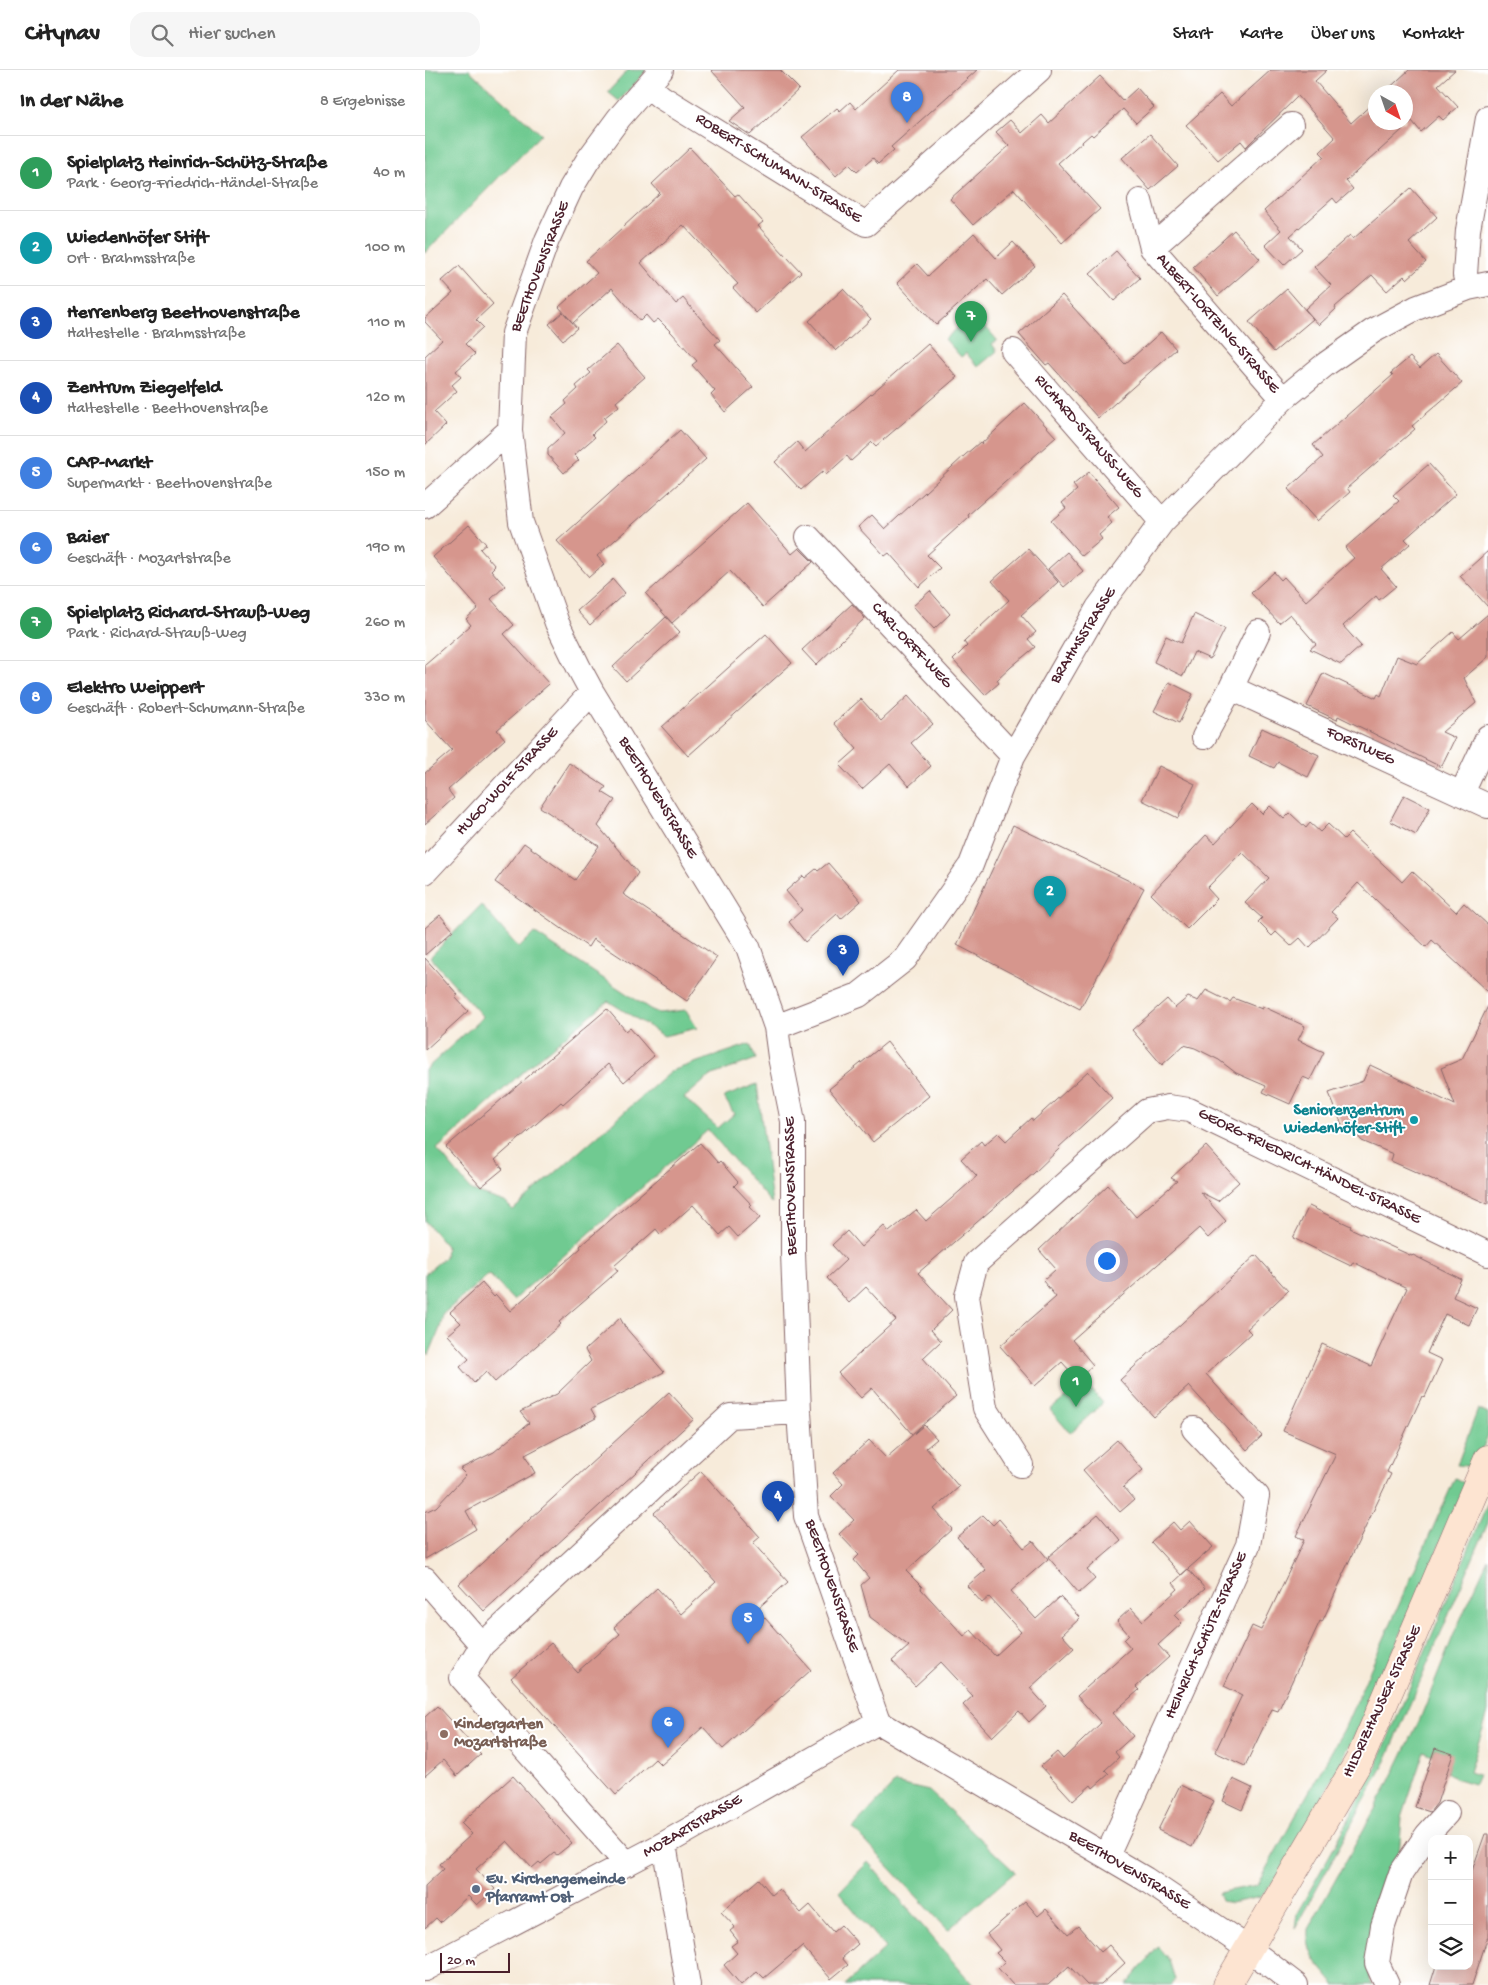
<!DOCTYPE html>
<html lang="de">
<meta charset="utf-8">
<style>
body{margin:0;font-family:"Gochi Hand",sans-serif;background:#f6f6f6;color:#222}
.controls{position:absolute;right:15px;bottom:15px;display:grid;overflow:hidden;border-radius:10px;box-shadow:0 5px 20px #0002}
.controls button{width:45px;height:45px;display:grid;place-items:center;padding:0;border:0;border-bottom:1px solid #e0e0e0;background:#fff;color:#222;font:25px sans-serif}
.compass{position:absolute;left:943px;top:15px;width:45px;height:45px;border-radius:50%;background:#fff;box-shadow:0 5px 20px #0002;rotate:140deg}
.scale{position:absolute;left:15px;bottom:12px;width:70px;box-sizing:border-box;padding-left:5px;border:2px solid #4a1f2b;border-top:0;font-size:14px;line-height:18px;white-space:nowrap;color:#4a1f2b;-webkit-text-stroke:4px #fff;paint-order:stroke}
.you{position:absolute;left:681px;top:1190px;width:18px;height:18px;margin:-12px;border:4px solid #fff;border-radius:50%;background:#1a73e8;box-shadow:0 0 0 8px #1a73e833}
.badge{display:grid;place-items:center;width:32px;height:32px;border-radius:50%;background:#0f766e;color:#fff;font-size:16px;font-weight:700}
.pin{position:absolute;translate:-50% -41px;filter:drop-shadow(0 1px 2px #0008)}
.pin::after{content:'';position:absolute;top:26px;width:18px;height:15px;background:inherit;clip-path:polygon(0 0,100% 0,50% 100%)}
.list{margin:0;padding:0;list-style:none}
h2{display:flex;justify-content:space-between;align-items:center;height:65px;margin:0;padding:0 20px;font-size:21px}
h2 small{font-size:16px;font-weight:400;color:#767676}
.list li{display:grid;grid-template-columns:32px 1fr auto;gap:15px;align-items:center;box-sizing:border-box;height:75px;padding:0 20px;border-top:1px solid #e0e0e0}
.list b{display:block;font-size:19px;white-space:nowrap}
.list p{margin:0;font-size:16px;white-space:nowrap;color:#767676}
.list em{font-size:16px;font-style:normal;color:#767676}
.icon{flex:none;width:28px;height:28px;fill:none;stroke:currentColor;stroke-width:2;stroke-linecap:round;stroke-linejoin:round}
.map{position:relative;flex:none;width:1063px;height:1915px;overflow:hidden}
header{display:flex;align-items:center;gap:30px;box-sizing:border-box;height:70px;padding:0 25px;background:#fff;border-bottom:1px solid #e0e0e0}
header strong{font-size:24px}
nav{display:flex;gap:28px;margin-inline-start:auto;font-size:18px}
.search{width:350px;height:45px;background:#f6f6f6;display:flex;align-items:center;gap:12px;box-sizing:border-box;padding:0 18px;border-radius:15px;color:#767676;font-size:19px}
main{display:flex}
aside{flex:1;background:#fff}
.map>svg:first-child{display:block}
.green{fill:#70ca91;stroke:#5d745e}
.building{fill:#d6968d}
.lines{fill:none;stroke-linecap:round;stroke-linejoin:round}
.street-casing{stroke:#876668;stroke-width:26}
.secondary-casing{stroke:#876668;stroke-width:29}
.street{stroke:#fff;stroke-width:24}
.secondary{stroke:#fde4d1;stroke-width:28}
.culture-dot{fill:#0f9aa8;stroke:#fff;stroke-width:2}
.education-dot{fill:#8d6e63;stroke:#fff;stroke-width:2}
.service-dot{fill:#5c6f8a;stroke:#fff;stroke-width:2}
.labels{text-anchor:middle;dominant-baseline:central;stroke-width:4;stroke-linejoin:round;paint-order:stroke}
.street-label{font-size:16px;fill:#4a1f2b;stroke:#fff}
.culture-label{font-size:16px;font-weight:bold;fill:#0d838f;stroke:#fff;text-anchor:end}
.education-label{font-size:16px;font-weight:bold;fill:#785e54;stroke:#fff;text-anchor:start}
.service-label{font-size:16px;font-weight:bold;fill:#4e5e75;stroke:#fff;text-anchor:start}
</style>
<header>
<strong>Citynav</strong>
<div class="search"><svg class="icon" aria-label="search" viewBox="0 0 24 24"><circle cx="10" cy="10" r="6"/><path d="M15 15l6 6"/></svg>Hier suchen</div>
<nav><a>Start</a><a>Karte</a><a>Über uns</a><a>Kontakt</a></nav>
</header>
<main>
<aside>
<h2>In der Nähe<small>8 Ergebnisse</small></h2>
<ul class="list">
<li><span class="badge" style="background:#2e9e5b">1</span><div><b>Spielplatz Heinrich-Schütz-Straße</b><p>Park · Georg-Friedrich-Händel-Straße</p></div><em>40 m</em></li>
<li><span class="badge" style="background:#0f9aa8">2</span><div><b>Wiedenhöfer Stift</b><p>Ort · Brahmsstraße</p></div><em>100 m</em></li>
<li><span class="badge" style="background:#1a4fb4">3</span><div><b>Herrenberg Beethovenstraße</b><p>Haltestelle · Brahmsstraße</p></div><em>110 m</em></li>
<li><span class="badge" style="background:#1a4fb4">4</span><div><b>Zentrum Ziegelfeld</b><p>Haltestelle · Beethovenstraße</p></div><em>120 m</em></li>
<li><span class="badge" style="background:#3f7fe0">5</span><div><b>CAP-Markt</b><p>Supermarkt · Beethovenstraße</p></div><em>150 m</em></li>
<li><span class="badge" style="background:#3f7fe0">6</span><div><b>Baier</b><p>Geschäft · Mozartstraße</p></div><em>190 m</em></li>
<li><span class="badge" style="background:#2e9e5b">7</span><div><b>Spielplatz Richard-Strauß-Weg</b><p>Park · Richard-Strauß-Weg</p></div><em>260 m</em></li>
<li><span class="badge" style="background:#3f7fe0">8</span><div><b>Elektro Weippert</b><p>Geschäft · Robert-Schumann-Straße</p></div><em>330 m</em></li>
</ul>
</aside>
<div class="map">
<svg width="1063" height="1915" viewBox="0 0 1063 1915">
<rect width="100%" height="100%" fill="#fff"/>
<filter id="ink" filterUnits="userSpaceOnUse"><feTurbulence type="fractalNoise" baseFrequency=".02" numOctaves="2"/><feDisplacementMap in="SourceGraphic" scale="10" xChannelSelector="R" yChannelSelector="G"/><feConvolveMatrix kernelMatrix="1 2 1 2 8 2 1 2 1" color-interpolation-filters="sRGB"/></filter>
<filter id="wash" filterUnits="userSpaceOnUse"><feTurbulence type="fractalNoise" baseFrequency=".0096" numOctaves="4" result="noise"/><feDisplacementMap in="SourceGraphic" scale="20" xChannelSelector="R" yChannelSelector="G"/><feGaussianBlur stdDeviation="1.12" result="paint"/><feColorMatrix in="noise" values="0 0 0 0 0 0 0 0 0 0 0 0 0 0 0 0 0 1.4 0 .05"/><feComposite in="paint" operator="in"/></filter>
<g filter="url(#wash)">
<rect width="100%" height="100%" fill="#f7ebda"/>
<path class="green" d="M0 0H44L116 64 0 183Z
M203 0H222L194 31 183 22Z
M549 243 572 270 567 274 572 281 553 297 541 283 536 287 520 269Z
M56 835 94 878 109 863 225 939 234 943 261 940 272 958 239 966 183 931 110 991 12 1079 47 1121 80 1132 88 1140 246 1001 325 974 331 989 285 1006 259 1028 293 1058 309 1044 299 1027 332 1014 347 1134 283 1060 88 1230 64 1204 18 1244 15 1258 4 1285 0 1280V1204L20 1187 21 1176 0 1151V1000L58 947 5 887Z
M660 1312 678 1333 645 1363 625 1340Z
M1053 1339 1063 1344V1365L1050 1397 1032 1395Z
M1030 1408 1041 1414 940 1646 874 1772 851 1809 836 1827 806 1833 796 1831 793 1823 832 1815 919 1659Z
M1063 1433V1453L961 1691 870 1858 872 1843 911 1774 950 1699Z
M1063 1489V1643L1044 1702 1053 1705 1049 1714 1029 1708 1022 1702 1027 1684 1010 1678 1007 1685 999 1681 977 1747 974 1786 945 1877V1911L948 1915H910C895 1897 881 1884 883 1859L960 1721 995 1649 1031 1559Z
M470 1713 504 1721 590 1802 523 1860 428 1758Z
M443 1792 548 1915H420L460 1878 414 1822Z
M733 1877 744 1890 750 1909 747 1915H701Z"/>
<g id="blocks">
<path class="building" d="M286 0H355L374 19 325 65 304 51 320 37Z
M474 0H552L466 77 469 80 453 94 448 88 432 102 424 94 411 106 377 67 412 38 415 41 425 32 431 39Z
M846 0H902L890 11 926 53 950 31V52H980V22H960L984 0H1030L1013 15 1033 37 1018 50 1014 46 996 62 987 51 921 111 928 119 912 133 908 128 865 166 877 179 859 195 840 175 856 160 839 141 899 86 895 82 910 68 873 26 821 77 816 71 793 90 761 55 795 24 806 36Z
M675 6 698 31 712 18 729 37 711 53 698 39 668 66 666 64 633 93 675 139 637 173 589 119 548 155 525 129 584 76 571 62 585 50 597 63 617 45 624 53Z
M725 64 753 96 725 120 697 88Z
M265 78 310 126 313 124 338 152 333 156 376 202 331 243 308 218 313 214 258 155 216 193 251 234 258 228 276 249 295 270 290 274 328 317 300 342 286 325 290 321 267 295 272 291 247 263 233 249 228 253 221 245 215 251 187 218 148 253 134 237 172 203 161 191 235 123 227 114Z
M986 118 1012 147 984 173 1001 192 982 209 979 206 962 221 947 205 910 237 911 239 894 255 880 239 906 215 889 197 925 165 928 169Z
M809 160 835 189 793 226 768 197Z
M549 163 571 188 588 172 610 196 577 225 562 209 511 255 472 213 492 194 503 206Z
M691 181 715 208 689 231 665 204Z
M34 196 68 234 51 250 58 257 40 274 50 284 31 301 36 307 27 315 32 321 9 342 21 355 0 375V286L17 270 0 252V248L28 223 17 211Z
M418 219 446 249 411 281 384 251Z
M862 219 888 249 849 282 824 252Z
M637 225 700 294 736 262 751 279 673 348 624 293 621 295 594 264Z
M138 242 152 258 138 270 124 254Z
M503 274 532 307 451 376 447 372 426 391 422 386 401 405 398 401 376 420 350 392 372 372 380 382Z
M192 275 220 307 191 332 194 336 179 348 181 351 167 364 170 367 149 385 154 390 139 403 123 385V378L140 363 127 347 142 334 140 331 153 319 151 316 166 303 163 300Z
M1011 284 1037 313 987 356 990 359 922 418 925 422 892 451 863 419 898 387 888 375 968 305 966 303 985 287 995 298Z
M600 333 631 367 543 445 544 447 502 485 515 498 494 517 464 483 460 486 433 457 447 445 460 459 540 385 555 372 556 374Z
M255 360 281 389 172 486 179 494 164 507 132 471Z
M1004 394 1031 424 980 469 985 474 956 499 971 516 954 530 951 526 918 556 936 576 916 594 885 579 891 574 865 544 854 553 826 523 849 502 856 510 859 507 881 531 929 488 920 478 974 431 968 425Z
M664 402 694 437 682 447 687 453 674 465 677 469 657 486 626 451 641 438 637 433 652 420 648 415Z
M322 433 367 484 374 478 388 492 338 537 305 501 247 553 221 524Z
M44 455 61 474 55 479 70 496 66 500 80 516 66 529 89 555 79 564 124 614 72 660 80 669 23 720 29 728 0 754V703L27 680 0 650V595L46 555 41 549 53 538 8 487Z
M603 479 633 512 596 545 611 562 603 569 610 577 586 597 572 610 574 613 560 625 528 590 542 576 539 572 584 530 567 511Z
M1063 481V537L1035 506Z
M642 482 658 501 639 517 623 499Z
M188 509 200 523 165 555 152 541Z
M505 521 525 544 509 559 488 536Z
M427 534 440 548 391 595 377 580Z
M769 544 800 559 785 589 769 582 758 606 729 592 741 566 756 573Z
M1063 544V587L1039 608 1051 633 1017 662 1030 668 1016 697 913 646 912 650 882 636 898 603 951 628 953 624 956 626 972 586 992 594 1028 562 1034 569Z
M241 547 255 562 201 611 188 597Z
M341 564 367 593 263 686 237 657Z
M744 612 768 624 754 653 729 641Z
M483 626 508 654 486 673 506 696 484 716 465 694 437 719 414 695 432 679 409 653 436 629 456 651Z
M837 658 894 685 883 707 853 692 849 698 824 686Z
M144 693 181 717 177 722 190 730 173 756 213 803 198 824 292 887 262 931 168 869 163 877 70 812 99 773 150 810 174 776 115 737Z
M734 696 770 714 753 748 717 730Z
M979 725 1005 738 991 765 965 751Z
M827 734 837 744 845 736 859 749 865 743 881 758 885 753 895 762 903 754 919 769 925 763 977 812 987 801 1031 842 1039 833 1063 855V922L1007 870 1001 877 933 813 906 842 913 848 884 878 875 868 866 876 851 862 847 866 833 852 837 848 820 833 844 808 817 782 782 818 792 829 762 859 726 824 781 765 790 773Z
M588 755 719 818 655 939 532 875Z
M403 793 436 831 416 849 412 844 380 872 364 852 377 840 361 821 378 806 380 808 391 799 393 801Z
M15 845 28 860 0 885V858Z
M0 888 33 925 30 927 43 941 0 980Z
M781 920 805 932 808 928 837 939V936L880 956 873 970 899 982 885 1010 878 1007 865 1034 838 1022 841 1016 811 1003 794 990 770 978 759 975 737 995 707 960 742 929 750 938 763 927 773 931Z
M1063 936V1134L966 1091 968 1084 937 1071 929 1062H920L904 1023 938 1011 945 995 1030 1035 1016 998 1037 989Z
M182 939 201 961 205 958 229 986 199 1012 183 994 138 1034 136 1032 70 1090 78 1099 56 1117 21 1077Z
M462 972 504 1026 448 1072 404 1019Z
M663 1001 687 1028 633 1078 634 1079 609 1103 493 1203 527 1240 506 1260 516 1271 498 1288 531 1326 487 1364 447 1318 436 1328 413 1303 471 1250 441 1217 424 1233 402 1208 421 1190 407 1175 422 1161 436 1177 459 1156 464 1162 491 1140 501 1151 552 1106 536 1089 556 1071 559 1075 573 1063 581 1071 606 1048 608 1051Z
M275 1073 293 1093 295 1091 313 1112 309 1116 327 1135 325 1137 335 1148 313 1167 304 1157 295 1165 268 1135 235 1164 231 1159 189 1196 193 1201 134 1252 136 1254 70 1312 61 1302 49 1313 35 1297 44 1289 22 1265 36 1253 25 1242 57 1213 69 1227 71 1225 85 1241 156 1178 155 1176Z
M781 1076 814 1112 793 1131 775 1122 801 1151 783 1168 774 1158 647 1270 668 1295 652 1309 637 1292 610 1316 575 1276 631 1227 618 1211 631 1199 614 1180 683 1115 711 1147 752 1111 746 1108Z
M884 1136 926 1156 925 1158 987 1186 988 1185 1036 1209 1028 1227 1052 1238 1044 1255 1020 1244 1002 1283 1017 1290 1000 1327 997 1326 962 1402 966 1404 917 1506H918L897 1552 895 1551 853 1641 847 1639 820 1696 790 1682 817 1625 799 1616 827 1556 836 1560 879 1470 871 1466 911 1384 858 1361 897 1274 946 1296 982 1218 928 1192 926 1196 868 1168Z
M831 1185 863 1221 822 1259 826 1263 781 1304 837 1366 822 1380 764 1316 729 1347 695 1310Z
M195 1248 200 1257 239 1302 166 1339 171 1348 100 1385 110 1403 41 1441 51 1459 0 1489V1442L11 1437 41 1405 35 1399 69 1382 104 1353 95 1342 132 1324 166 1291 160 1280Z
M244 1322 269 1349 59 1541 34 1514Z
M499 1355 512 1369 501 1378 534 1417 509 1439 527 1459 481 1501 497 1517 496 1519 539 1566 546 1560 570 1586 596 1562 564 1527 557 1533 542 1516 561 1500 532 1467 558 1445 568 1455 574 1449 599 1478 608 1471 623 1489 586 1521 611 1549 635 1527 655 1548 637 1565 649 1578 605 1618 621 1636 604 1652 594 1641 567 1667 538 1635 548 1626 516 1592 490 1616 467 1591 484 1576 445 1547 436 1515 444 1508 429 1490 434 1485 414 1464 429 1450 406 1426 418 1414 408 1403 444 1370 461 1388Z
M692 1370 718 1400 698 1417 709 1430 695 1442 658 1400Z
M276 1401 335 1467 328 1473 363 1512 332 1539 386 1600 298 1679 278 1657 236 1695 230 1689 191 1725 86 1608 126 1573 152 1602 195 1564 189 1557 232 1518 256 1544 291 1512 229 1443Z
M673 1444 696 1471 662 1500 670 1509 654 1523 623 1487Z
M765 1451 788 1477 756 1505 726 1472 748 1452 755 1460Z
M763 1499 780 1519 749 1545 757 1553 733 1575 744 1587 711 1617 714 1620 688 1643 708 1666 690 1682 694 1687 680 1700 684 1704 668 1718 666 1715 648 1731 616 1696 632 1682 638 1689 676 1653 652 1626 706 1578 699 1570 704 1565 692 1551 706 1538 718 1551 753 1519 748 1513Z
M12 1636 56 1684 32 1706 18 1690 0 1706V1647Z
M1010 1678 1028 1684 1012 1733 1005 1742 990 1737Z
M88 1706 147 1773 132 1785 129 1783 116 1794 114 1792 107 1798 82 1771 51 1799 70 1819 52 1835 43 1826 15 1852 11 1848 0 1858V1816L18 1799 14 1794 47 1764 36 1753Z
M808 1709 827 1718 817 1740 798 1731Z
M755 1715 789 1731 767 1777 733 1760Z
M1060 1764H1063V1866L1047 1915H1005L1011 1896H1044V1809Z
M334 1809 347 1825 354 1819 376 1843 385 1835 408 1862 416 1855 433 1874 417 1888 423 1895 406 1909 377 1876 339 1908 332 1901 316 1915 299 1895 312 1883 306 1876 313 1871 305 1861 310 1857 296 1842Z
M600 1831 613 1846 621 1839 643 1864 653 1856 676 1882 684 1875 700 1893 676 1915H662L644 1896 623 1915H588L573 1898 580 1892 571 1883 575 1880 562 1864Z"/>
</g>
</g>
<g filter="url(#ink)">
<use href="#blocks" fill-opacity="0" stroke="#876668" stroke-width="1"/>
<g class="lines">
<g class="street-casing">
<path id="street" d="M236 0 194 48 163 90 146 118 122 170 89 263 85 360 96 452 132 553 154 598 167 622 323 877 351 957 355 987 368 1051V1183L374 1342 381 1446 453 1652 720 1809 824 1879 871 1915
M223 16 236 27 441 154 614 0
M715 131 727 178
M1043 218 1040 205 1043 160 1063 48
M588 281 737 452
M858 329 727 178 866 55
M0 436 85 360
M383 467 588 686
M806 618 1063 736
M779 667 806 618 833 562
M1037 723 1063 667
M0 802 167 622
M351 957 434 925 480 889 546 795 588 686 673 538 737 452 858 329 901 294 948 261 991 238 1043 218 1063 214
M596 1395 560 1338 542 1226 551 1193 722 1041 743 1037 764 1040 1063 1184
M0 1509 57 1575 305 1346 374 1342
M57 1575 37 1608 202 1794
M239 1774 263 1915
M682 1786 823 1475 832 1426 769 1359
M0 1899 239 1774 453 1652
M962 1915 952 1893 958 1856 976 1803 1002 1765 1022 1743"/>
</g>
<g class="secondary-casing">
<path id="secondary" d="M802 1915 935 1689 1063 1389"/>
</g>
<use href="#street" class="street"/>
<use href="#secondary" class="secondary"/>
</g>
</g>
<circle class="culture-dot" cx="989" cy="1050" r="5"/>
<circle class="education-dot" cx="19" cy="1664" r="5"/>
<circle class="service-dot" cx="51" cy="1819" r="5"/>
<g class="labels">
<g class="street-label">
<text transform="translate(353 99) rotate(32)">ROBERT-SCHUMANN-STRASSE</text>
<text transform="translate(116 197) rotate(-69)">BEETHOVENSTRASSE</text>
<text transform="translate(792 254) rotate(49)">ALBERT-LORTZING-STRASSE</text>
<text transform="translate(663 367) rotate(49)">RICHARD-STRAUSS-WEG</text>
<text transform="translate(659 566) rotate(-58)">BRAHMSSTRASSE</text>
<text transform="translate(486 576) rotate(47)">CARL-ORFF-WEG</text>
<text transform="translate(935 677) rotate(24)">FORSTWEG</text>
<text transform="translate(83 712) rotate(-47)">HUGO-WOLF-STRASSE</text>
<text transform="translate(232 728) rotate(59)">BEETHOVENSTRASSE</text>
<text transform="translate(884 1097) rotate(26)">GEORG-FRIEDRICH-HÄNDEL-STRASSE</text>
<text transform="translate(367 1116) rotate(-91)">BEETHOVENSTRASSE</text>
<text transform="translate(406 1516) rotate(71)">BEETHOVENSTRASSE</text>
<text transform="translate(782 1566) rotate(-66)">HEINRICH-SCHÜTZ-STRASSE</text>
<text transform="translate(958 1632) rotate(-65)">HILDRIZHAUSER STRASSE</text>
<text transform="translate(268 1757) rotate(-30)">MOZARTSTRASSE</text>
<text transform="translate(704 1801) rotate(31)">BEETHOVENSTRASSE</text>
</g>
<g class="culture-label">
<text x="979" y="1041">Seniorenzentrum<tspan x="979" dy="18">Wiedenhöfer-Stift</tspan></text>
</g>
<g class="education-label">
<text x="29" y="1655">Kindergarten<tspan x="29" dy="18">Mozartstraße</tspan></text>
</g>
<g class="service-label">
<text x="61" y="1810">Ev. Kirchengemeinde<tspan x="61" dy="18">Pfarramt Ost</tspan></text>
</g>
</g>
</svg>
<div class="controls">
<button>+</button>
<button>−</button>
<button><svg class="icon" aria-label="layers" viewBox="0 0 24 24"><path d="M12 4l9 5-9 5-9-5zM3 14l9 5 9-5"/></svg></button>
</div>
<svg class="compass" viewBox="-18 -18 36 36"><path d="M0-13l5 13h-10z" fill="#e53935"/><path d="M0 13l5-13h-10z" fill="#767676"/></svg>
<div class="scale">20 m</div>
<div class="you"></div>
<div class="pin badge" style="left:651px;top:1337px;background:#2e9e5b">1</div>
<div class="pin badge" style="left:625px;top:847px;background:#0f9aa8">2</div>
<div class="pin badge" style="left:418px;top:906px;background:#1a4fb4">3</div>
<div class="pin badge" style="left:353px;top:1452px;background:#1a4fb4">4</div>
<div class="pin badge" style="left:323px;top:1574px;background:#3f7fe0">5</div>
<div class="pin badge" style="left:243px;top:1678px;background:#3f7fe0">6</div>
<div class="pin badge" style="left:546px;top:272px;background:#2e9e5b">7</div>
<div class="pin badge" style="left:482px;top:53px;background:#3f7fe0">8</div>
</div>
</main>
